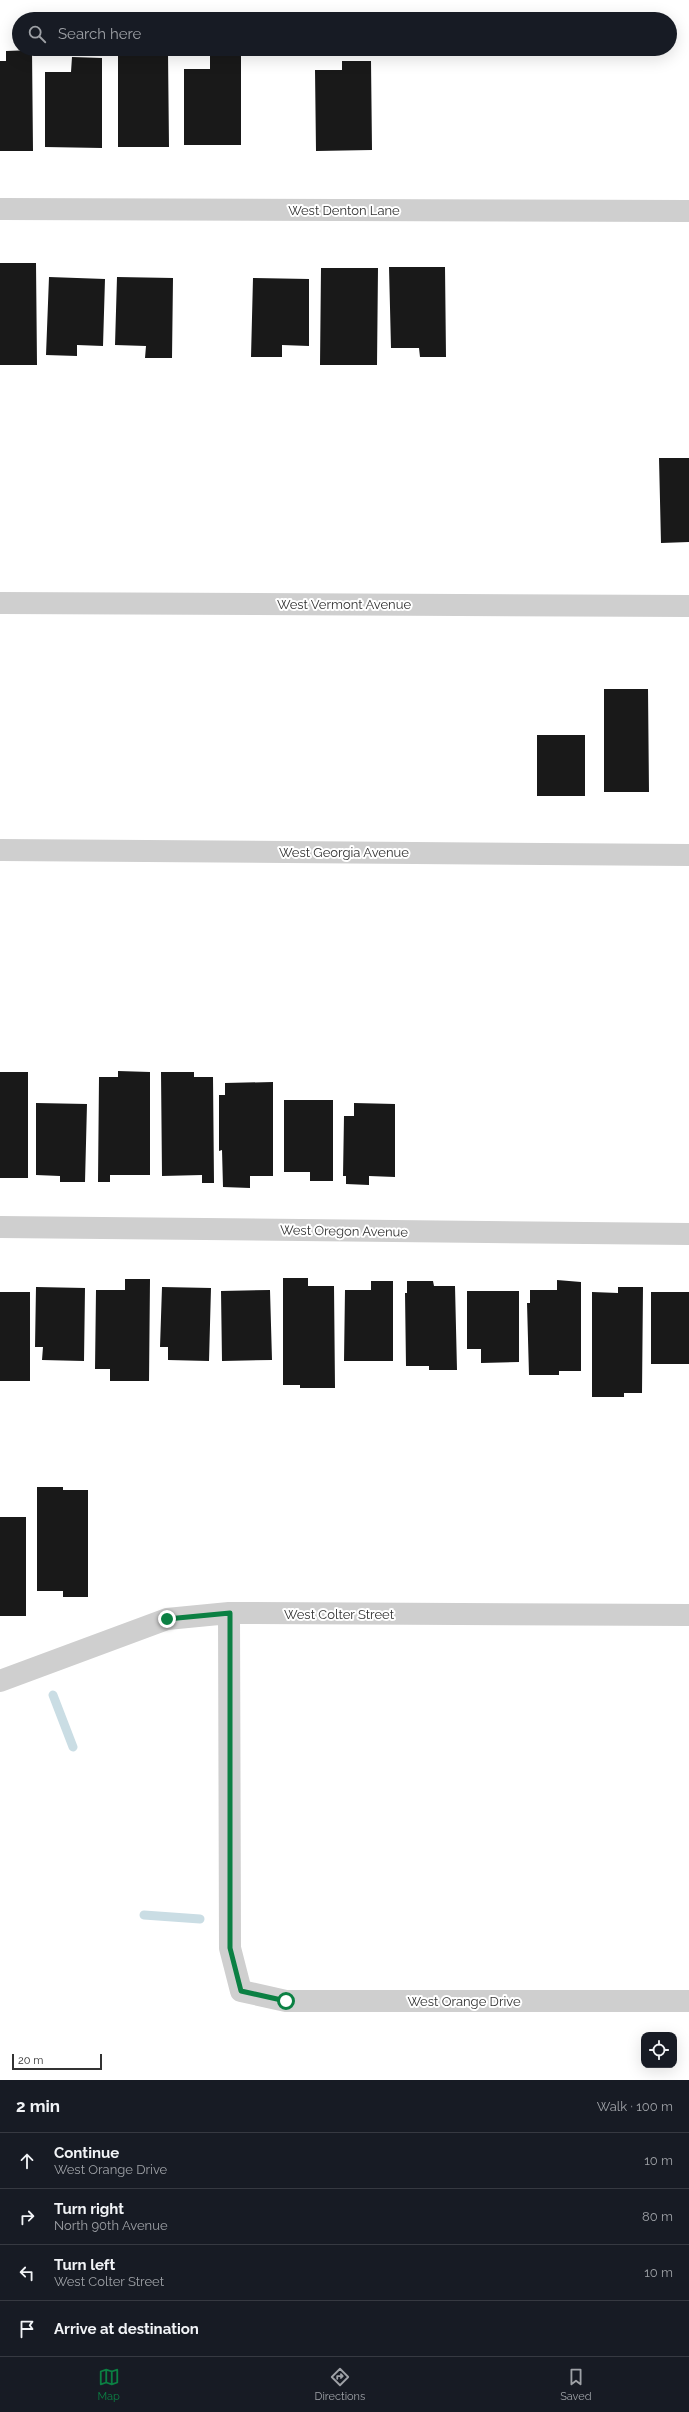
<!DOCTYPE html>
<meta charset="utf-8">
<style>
body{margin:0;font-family:Raleway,sans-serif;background:#20242c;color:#f1f3f6}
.controls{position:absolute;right:12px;bottom:12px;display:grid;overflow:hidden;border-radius:8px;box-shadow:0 4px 16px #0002}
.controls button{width:36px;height:36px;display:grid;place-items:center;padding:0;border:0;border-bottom:1px solid #363941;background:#171b24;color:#f1f3f6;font:20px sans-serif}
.scale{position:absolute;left:12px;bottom:10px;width:90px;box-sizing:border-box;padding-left:4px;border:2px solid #323232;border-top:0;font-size:11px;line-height:14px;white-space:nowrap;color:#323232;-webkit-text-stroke:3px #fff;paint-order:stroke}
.stop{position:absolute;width:12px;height:12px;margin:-9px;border:3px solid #0b8043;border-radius:50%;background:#fff}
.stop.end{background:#0b8043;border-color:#fff;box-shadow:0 1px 4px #0008}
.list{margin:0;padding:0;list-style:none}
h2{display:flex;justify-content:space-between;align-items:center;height:52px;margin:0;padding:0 16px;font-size:17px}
h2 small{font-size:13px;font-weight:400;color:#9ea1a6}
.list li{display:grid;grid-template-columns:26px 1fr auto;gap:12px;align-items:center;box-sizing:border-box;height:56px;padding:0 16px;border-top:1px solid #363941}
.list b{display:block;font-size:15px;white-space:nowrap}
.list p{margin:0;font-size:13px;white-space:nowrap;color:#9ea1a6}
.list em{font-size:13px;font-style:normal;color:#9ea1a6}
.icon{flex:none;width:22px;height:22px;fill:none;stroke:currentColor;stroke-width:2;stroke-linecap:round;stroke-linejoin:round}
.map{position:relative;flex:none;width:689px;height:2080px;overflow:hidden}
.search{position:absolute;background:#171b24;box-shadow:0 4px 16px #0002;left:12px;right:12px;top:12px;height:44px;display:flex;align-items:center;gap:10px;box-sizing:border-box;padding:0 14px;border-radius:22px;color:#9ea1a6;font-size:15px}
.sheet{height:276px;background:#171b24}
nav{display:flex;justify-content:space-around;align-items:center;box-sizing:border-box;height:56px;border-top:1px solid #363941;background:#171b24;font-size:11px;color:#9ea1a6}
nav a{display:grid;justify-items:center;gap:2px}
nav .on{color:#0b8043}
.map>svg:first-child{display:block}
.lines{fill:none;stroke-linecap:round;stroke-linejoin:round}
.stream{stroke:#cadde4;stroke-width:9}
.building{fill:#191919}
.street{stroke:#cfcfcf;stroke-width:22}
.route{stroke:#0b8043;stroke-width:5}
.labels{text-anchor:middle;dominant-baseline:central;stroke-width:4;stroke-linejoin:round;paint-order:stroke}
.street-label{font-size:13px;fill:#323232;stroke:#fff}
</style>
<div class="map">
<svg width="689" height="2080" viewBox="0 0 689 2080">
<rect width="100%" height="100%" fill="#fff"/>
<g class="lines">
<path class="stream" d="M53 1695 73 1747
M144 1915 200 1919"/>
</g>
<path class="building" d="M32 50 33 151H0V61H6V51Z
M118 52H168L169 147H118Z
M210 55H241V145H184V69H210Z
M72 57 102 58V148L45 147V72H71Z
M342 61H371L372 150 316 151 315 70H342Z
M0 263H36L37 365H0Z
M389 267H445L446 357H420L419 348H391Z
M321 268H378L377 365H320Z
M49 277 105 279 103 346 77 345V356L46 355Z
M117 277 173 278 172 358H145L146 346 115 345Z
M253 278 309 279V346L282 345V357H251Z
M659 458H689V542L661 543Z
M604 689H648L649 792H604Z
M537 735H585V796H537Z
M118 1071 150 1072V1175H110V1182H98L99 1077H118Z
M0 1072H28V1178H0Z
M161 1072H194V1077H213L214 1183H202V1175L162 1176Z
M273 1082V1176H250V1188L223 1187 222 1150 219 1151V1095H225V1083Z
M284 1100H333V1181H310V1172H284Z
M36 1103 87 1104 85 1182H60V1176L36 1175Z
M354 1103 395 1104V1177L369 1176V1185L346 1184V1176H343L344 1116H354Z
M283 1278H308V1286H334L335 1388H300V1385H283Z
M125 1279H150L149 1381H110V1369H95L96 1290H125Z
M557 1280 581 1282V1371H559V1375H529L527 1303H530V1290H557Z
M371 1281H393V1361H344L345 1290H371Z
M407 1281H433L434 1286H455L457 1370H429V1366H406L405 1293H407Z
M36 1287 85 1288 84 1361 42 1360 43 1347H35Z
M162 1287 211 1288 209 1361 168 1360V1347H160Z
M618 1287H643L642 1393H624V1397H592V1292L618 1293Z
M270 1290 272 1360 222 1361 221 1291Z
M467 1291H519V1362L481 1363V1349H467Z
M0 1292H30V1381H0Z
M651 1292H689V1364H651Z
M37 1487H63V1490H88V1597H63V1591H37Z
M0 1517H26V1616H0Z"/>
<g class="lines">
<path class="street" d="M0 209 689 211
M0 603 689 606
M0 850 689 855
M0 1227 689 1234
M229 1613 230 1948 241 1991 286 2001H689
M0 1681 167 1619 229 1613 689 1615"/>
</g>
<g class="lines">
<path class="route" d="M167 1619 230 1613V1948L241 1991 286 2001"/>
</g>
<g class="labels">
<g class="street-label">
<text x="344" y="210">West Denton Lane</text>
<text x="344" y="604">West Vermont Avenue</text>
<text x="344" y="852">West Georgia Avenue</text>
<text transform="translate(344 1231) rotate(1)">West Oregon Avenue</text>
<text x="339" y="1614">West Colter Street</text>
<text x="464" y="2001">West Orange Drive</text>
</g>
</g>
</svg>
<div class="controls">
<button><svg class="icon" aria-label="locate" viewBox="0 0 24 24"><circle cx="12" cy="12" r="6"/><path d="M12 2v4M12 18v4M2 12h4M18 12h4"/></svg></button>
</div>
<div class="scale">20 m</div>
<div class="stop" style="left:286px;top:2001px"></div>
<div class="stop end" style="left:167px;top:1619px"></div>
<div class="search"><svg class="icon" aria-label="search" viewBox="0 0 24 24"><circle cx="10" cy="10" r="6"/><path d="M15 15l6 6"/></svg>Search here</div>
</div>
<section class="sheet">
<h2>2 min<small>Walk · 100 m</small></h2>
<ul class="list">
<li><svg class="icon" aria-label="ahead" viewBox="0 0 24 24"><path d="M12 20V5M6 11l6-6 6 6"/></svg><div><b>Continue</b><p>West Orange Drive</p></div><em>10 m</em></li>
<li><svg class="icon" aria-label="right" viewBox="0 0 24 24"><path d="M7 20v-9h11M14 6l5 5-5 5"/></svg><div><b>Turn right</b><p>North 90th Avenue</p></div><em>80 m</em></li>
<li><svg class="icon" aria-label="left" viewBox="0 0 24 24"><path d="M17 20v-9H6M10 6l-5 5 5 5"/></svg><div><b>Turn left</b><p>West Colter Street</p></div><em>10 m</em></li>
<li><svg class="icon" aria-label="arrive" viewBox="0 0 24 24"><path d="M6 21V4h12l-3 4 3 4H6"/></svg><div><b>Arrive at destination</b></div></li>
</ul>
</section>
<nav>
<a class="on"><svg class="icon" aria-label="map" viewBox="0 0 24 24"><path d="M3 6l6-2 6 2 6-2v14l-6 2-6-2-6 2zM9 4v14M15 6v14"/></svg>Map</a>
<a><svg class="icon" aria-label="directions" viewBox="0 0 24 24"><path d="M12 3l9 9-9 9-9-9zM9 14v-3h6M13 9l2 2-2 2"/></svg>Directions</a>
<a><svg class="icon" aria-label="saved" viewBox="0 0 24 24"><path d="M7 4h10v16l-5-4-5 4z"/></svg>Saved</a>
</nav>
